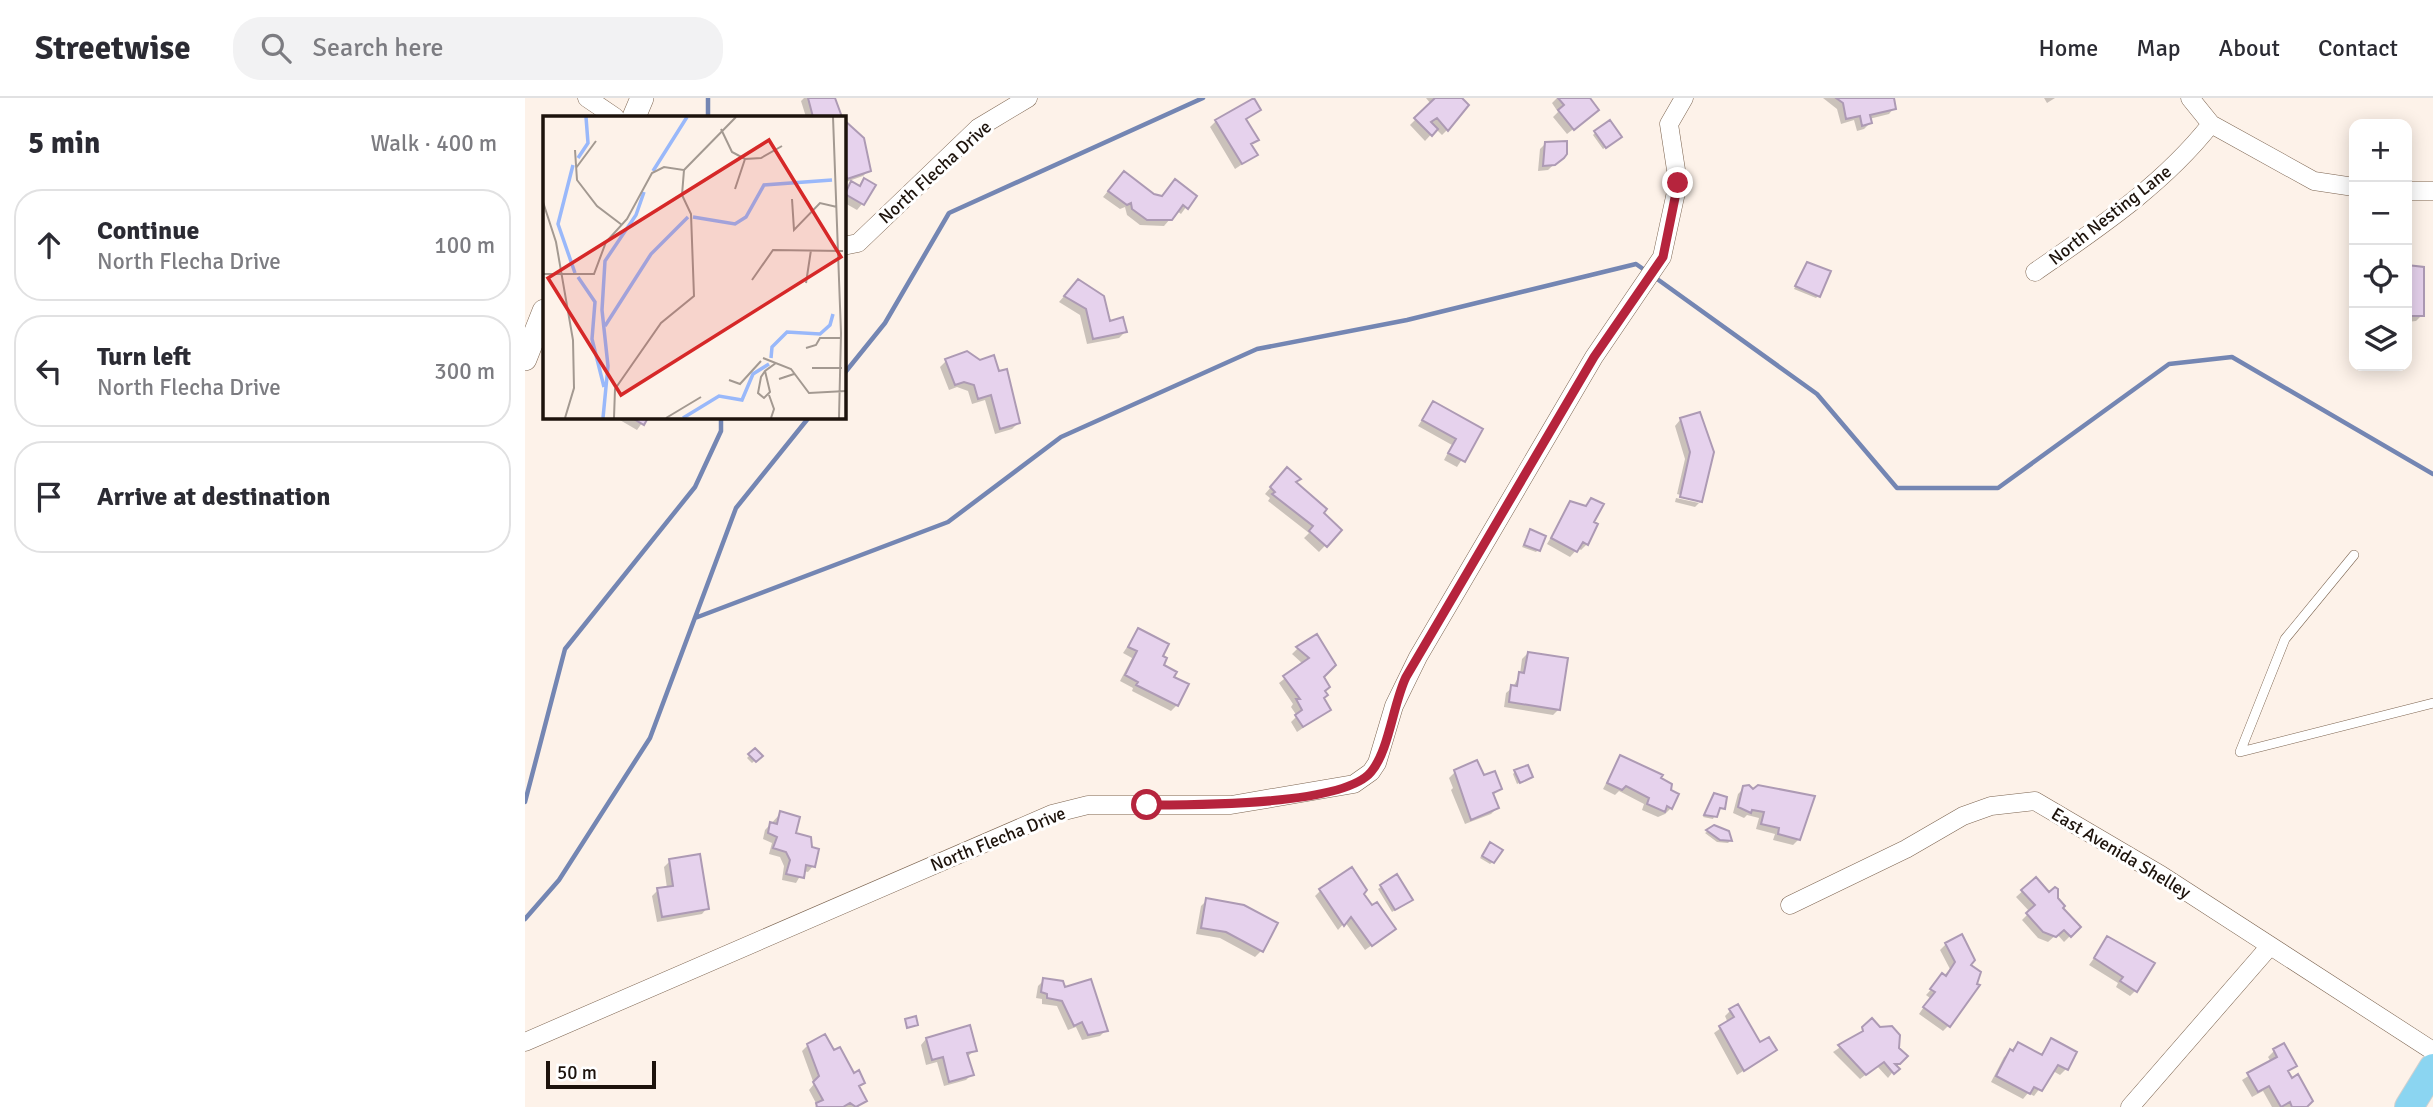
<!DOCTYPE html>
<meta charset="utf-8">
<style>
body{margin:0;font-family:Signika,sans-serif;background:#f2f2f3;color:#2b2b33}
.controls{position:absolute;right:21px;top:21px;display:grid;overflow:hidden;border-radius:14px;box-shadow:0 4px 18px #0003}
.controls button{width:63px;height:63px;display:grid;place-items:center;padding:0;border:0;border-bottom:2px solid #e1e1e2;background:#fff;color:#2b2b33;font:35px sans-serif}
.scale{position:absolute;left:21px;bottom:18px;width:110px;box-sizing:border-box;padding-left:7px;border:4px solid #1d130c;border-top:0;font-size:19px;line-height:24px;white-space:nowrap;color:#1d130c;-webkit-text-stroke:5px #fff;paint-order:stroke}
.stop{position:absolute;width:21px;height:21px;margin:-16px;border:5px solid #b6243d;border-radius:50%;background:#fff}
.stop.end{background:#b6243d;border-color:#fff;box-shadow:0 2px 7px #0008}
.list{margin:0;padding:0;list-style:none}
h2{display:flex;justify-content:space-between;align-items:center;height:91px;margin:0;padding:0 28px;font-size:30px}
h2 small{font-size:23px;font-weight:400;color:#7c7c81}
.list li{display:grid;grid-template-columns:46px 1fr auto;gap:21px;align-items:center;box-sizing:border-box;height:112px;margin:0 14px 14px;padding:0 14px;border:2px solid #e1e1e2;border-radius:28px}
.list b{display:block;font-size:26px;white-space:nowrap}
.list p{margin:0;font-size:23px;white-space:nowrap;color:#7c7c81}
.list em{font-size:23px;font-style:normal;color:#7c7c81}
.icon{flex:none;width:38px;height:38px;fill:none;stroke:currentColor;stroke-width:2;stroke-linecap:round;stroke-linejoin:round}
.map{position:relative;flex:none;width:1908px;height:1009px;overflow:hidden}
header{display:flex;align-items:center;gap:42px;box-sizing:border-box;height:98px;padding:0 35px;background:#fff;border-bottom:2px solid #e1e1e2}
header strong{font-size:33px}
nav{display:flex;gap:38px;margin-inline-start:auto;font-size:24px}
.search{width:490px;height:63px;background:#f2f2f3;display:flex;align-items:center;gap:18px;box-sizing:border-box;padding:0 24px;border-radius:28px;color:#7c7c81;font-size:26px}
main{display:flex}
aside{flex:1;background:#fff}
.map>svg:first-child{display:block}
.shadow{fill:#0003}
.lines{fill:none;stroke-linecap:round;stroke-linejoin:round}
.stream{stroke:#7486b3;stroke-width:4.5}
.building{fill:#e6d2ed;stroke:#ad9ab4;stroke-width:2}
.service-casing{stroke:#7c6450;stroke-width:10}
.minor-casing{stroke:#7c6450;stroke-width:19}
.tertiary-casing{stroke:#7c6450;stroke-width:24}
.primary-casing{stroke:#d2d0ce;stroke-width:30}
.service{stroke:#fff;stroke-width:9}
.minor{stroke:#fff;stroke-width:18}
.tertiary{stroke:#fff;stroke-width:23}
.primary{stroke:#8bd5f1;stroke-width:28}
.route{stroke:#b6243d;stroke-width:9}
.labels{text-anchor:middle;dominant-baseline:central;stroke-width:6;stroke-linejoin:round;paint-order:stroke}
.street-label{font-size:18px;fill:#1d130c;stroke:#fff}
.inset-river{fill:none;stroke:#99b8fa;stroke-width:3.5}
.inset-road{fill:none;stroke:#a39991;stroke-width:2}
.view{fill:#d62828;fill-opacity:0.15;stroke:#d62828;stroke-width:3.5}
.inset-edge{fill:none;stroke:#1d130c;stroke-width:3.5}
</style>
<header>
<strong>Streetwise</strong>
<div class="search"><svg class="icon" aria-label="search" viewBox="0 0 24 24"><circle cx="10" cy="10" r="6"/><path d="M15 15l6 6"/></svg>Search here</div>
<nav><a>Home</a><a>Map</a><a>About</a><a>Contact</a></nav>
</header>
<main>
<aside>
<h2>5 min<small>Walk · 400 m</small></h2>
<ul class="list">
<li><svg class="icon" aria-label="ahead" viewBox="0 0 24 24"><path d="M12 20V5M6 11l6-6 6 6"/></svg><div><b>Continue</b><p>North Flecha Drive</p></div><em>100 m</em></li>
<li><svg class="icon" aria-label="left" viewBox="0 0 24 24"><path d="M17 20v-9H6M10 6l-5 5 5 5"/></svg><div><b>Turn left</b><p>North Flecha Drive</p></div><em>300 m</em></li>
<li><svg class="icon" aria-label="arrive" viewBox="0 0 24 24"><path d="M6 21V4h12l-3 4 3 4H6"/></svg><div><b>Arrive at destination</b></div></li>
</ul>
</aside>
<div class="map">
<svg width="1908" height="1009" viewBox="0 0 1908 1009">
<rect width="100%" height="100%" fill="#fdf2e9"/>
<path class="shadow" d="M279 0H308L314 19H281L276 3Z
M901 0H935L922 32 917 37 911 31 900 43 885 27 906 6Z
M1032 0H1063L1066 17 1042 36 1028 19 1033 14 1027 5Z
M1298 0H1367L1369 10 1364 16 1344 21 1345 25 1339 31 1332 33 1329 22 1316 26 1312 11Z
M1519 0H1530L1522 5Z
M734 12 720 22 731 41 725 48 731 57 710 71 685 29 691 23Z
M318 23 344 72 338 78 318 85Z
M1070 35 1092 41 1078 51 1068 37Z
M1021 45 1041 55 1023 72 1013 73 1015 51Z
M593 81 628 98H669L656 116 652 113 639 128 615 127 602 117 600 109 595 111 578 99Z
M339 82 337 106 332 112 318 104V96L327 85 333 89Z
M1280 169 1293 198 1291 200 1269 191Z
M1882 169 1898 171 1897 217 1891 223 1882 224Z
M547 189 584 225 600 234 594 240 562 246 555 217 534 204Z
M421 263 454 264 493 325 487 331 470 336 460 302 447 306 443 293 432 289 424 292 415 269Z
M908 305 956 332 932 369 919 362 927 347 893 328Z
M1173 316 1176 403 1174 405V402L1152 396 1160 361 1150 328 1155 322Z
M88 318H122L112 332Z
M756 377 774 382 770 385 815 432 794 454 779 440 784 435 743 403 745 400 740 396Z
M1151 400 1174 405 1170 409 1150 404Z
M1067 402 1066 425 1062 446 1056 452 1053 450 1045 459 1022 446 1046 405 1060 409Z
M1005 433 1013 452 1011 454 997 449Z
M613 533 635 559 637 568 647 580 652 607 646 613 607 593 608 590 595 583 607 560 598 555Z
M773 550 809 567 797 579V601L804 612 772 634 766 624 772 618 766 609 768 606 754 585 778 566 767 556Z
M1003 555 1034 611 1028 617 979 609 981 595 988 589 995 576 997 561Z
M230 652 235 658 227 665 222 660Z
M1095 659 1134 681 1146 710 1140 716 1133 719 1117 712 1119 706 1094 693 1090 697 1078 691Z
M930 674 958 679 975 691 967 698 972 710 966 716 940 726 926 692 928 690 924 680Z
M990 674 1006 679 992 686 988 676Z
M1219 690 1274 741 1268 747 1248 742 1250 736 1231 731 1234 720 1222 717 1219 720 1208 715 1213 696Z
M1189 697 1198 710 1192 712 1188 721 1178 719Z
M256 715 288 768 283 774 278 773 271 785 257 782 259 768 255 759 244 756 247 745 238 741 240 732Z
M1189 729 1205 743 1203 745 1192 744 1180 735Z
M963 749 968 764 965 766 955 760Z
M145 763 182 810 177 816 132 824 127 798 133 792 142 790 139 769Z
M872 779 883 804 867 814 853 791Z
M1511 781 1554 829 1539 844 1532 836 1523 844 1513 840 1497 822 1505 814 1491 799Z
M796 792 836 796 863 836 840 852 820 824 813 832 790 798Z
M682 802 736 853 730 859 695 840 671 836 676 808Z
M1583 841 1611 892 1605 898 1591 889 1593 885 1564 867Z
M1421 846 1444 868 1424 927 1418 933 1394 916 1405 900 1401 897 1425 871 1415 852Z
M519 882 539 891 581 932 575 938 557 942 551 929 543 932 532 908 517 906V901L511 900 513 888Z
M1205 913 1235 946 1250 952 1212 977 1189 935 1203 925 1200 918Z
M1347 922 1380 958 1363 980 1352 968 1335 981 1308 954 1332 938Z
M401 941 450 952 442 959 447 976 441 982 419 988 412 964 401 967 396 947Z
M1526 942 1541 971 1535 977 1528 973 1509 998 1503 995 1498 1001 1466 984 1479 959 1493 946 1515 958Z
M283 947 308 955 338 984 333 990 340 1003 333 1009H290L292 1007 284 992 289 986 277 953Z
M1749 953 1770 967 1762 974 1780 1009H1747L1738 993 1727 999 1717 982 1746 964 1743 959Z"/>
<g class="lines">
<path class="stream" d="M183 0V19
M1128 178 1292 296 1372 390H1473L1644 266 1707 259 1908 376
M318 277 360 225 424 115 678 0
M170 520 423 424 536 339 732 251 882 222 1111 166 1121 173
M0 704 40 551 170 389 196 333V318
M0 821 34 782 125 640 211 410 285 318"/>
</g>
<path class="building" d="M283 0H310L317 19H288Z
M729 0 736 12 721 21 734 42 726 46 733 57 717 66 690 22Z
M910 0H937L944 7 923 33 912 20 906 24 913 31 907 38 889 20Z
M1033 0H1065L1074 12 1049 32 1033 12 1039 7Z
M1311 0H1369L1371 11 1345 17 1347 25 1337 28 1335 18 1321 21 1318 5Z
M318 21 339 40 346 73 322 81 318 62Z
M1085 22 1097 39 1081 50 1069 33Z
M1042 43V56L1039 60 1030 67 1018 68 1020 44Z
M599 73 629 96 637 98 650 81 672 98 663 111 658 107 647 122H622L607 111 606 105 602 107 583 93Z
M339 80 351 87 339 107 320 96 326 83 335 88Z
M1282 164 1306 173 1295 199 1270 188Z
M1882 167 1899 169V218H1882Z
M553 181 579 198 585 223 598 219 602 234 568 241 561 211 539 198Z
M442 253 455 262 469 257 474 273 482 271 495 325 475 331 466 297 453 301 449 287 439 284 430 287 420 261Z
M908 303 958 331 940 364 923 355 931 341 897 322Z
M1175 314 1189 354 1177 404 1155 399 1165 354 1155 320Z
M104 318H124L119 327Z
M762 369 776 381 771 384 802 411 799 415 817 432 802 449 784 433 788 428 747 396 750 394 745 389Z
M1066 400 1079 406 1069 424 1073 426 1063 447 1058 444 1052 454 1026 440 1045 403 1061 408Z
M1005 431 1021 438 1015 453 999 447Z
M613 530 644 546 638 558 642 560 639 567 652 574 649 579 664 586 653 608 611 587 613 584 600 577 612 553 603 549Z
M792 536 811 567 799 579 805 589 800 593 803 597 799 600 806 612 778 629 770 617 777 612 771 601H775L758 578 784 560 771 549Z
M1003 554 1043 560 1035 612 984 604 986 587 992 588 994 574 999 575Z
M230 650 238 658 231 664 223 656Z
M1095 657 1138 677 1136 680 1147 686 1146 692 1154 696 1147 711 1142 708 1140 714 1122 706 1124 700 1101 688 1097 692 1082 685Z
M952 662 959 677 970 673 977 691 968 695 974 710 946 722 929 672Z
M1003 667 1008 679 995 685 989 672Z
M1224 687 1228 691 1233 687 1290 698 1275 742 1253 736 1254 730 1236 726 1239 714 1227 712 1226 715 1213 709 1218 688Z
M1189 695 1202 699 1200 711 1195 710 1192 719 1179 717Z
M255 713 275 719 271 735 286 739 287 749 294 751 290 769 281 767 279 780 261 776 265 762 261 754 248 750 252 739 243 735 245 724 252 726Z
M1189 727 1204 733 1207 743 1195 742 1181 732Z
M965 744 978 752 969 765 957 758Z
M175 756 184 811 137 819 132 790 148 788 144 761Z
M827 769 842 792 839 796 847 807 852 804 871 831 847 848 826 819 819 828 794 791Z
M872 776 888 802 870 812 855 787Z
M1511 779 1524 794 1530 789 1533 791V800L1540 808 1538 810 1556 829 1546 839 1539 832 1531 839 1518 834 1501 815 1510 807 1496 792Z
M681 800 719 807 753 825 738 854 701 834 676 830Z
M1437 836 1450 862 1446 867 1456 874 1452 886 1455 887 1425 929 1398 909 1410 894 1405 891 1417 875 1421 878 1430 864 1420 845Z
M1582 838 1630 865 1612 894 1595 883 1598 879 1569 860Z
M518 880 538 883 540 889 566 881 583 933 563 937 557 924 549 928 537 903 522 900V896L516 894Z
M1213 906 1235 944 1244 939 1252 952 1219 973 1194 928 1209 919 1204 911Z
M391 918 393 927 382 930 380 921Z
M1347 920 1355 929 1367 928 1375 937 1374 950 1383 958 1375 966H1370L1375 971 1369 976 1359 964 1341 977 1313 947 1338 933 1337 929Z
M445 927 452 953 442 955 449 977 424 984 418 959 407 962 401 940Z
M300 936 309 952 315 949 329 975 334 972 340 985 334 988 342 1003 331 1009 325 1005 318 1009H292L291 1005 298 1002 288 984 294 978 282 946Z
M1526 940 1552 954 1543 972 1533 967 1517 993 1509 989 1505 996 1471 978 1485 951 1488 953 1493 944 1517 957Z
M1759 945 1772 968 1763 973 1767 980 1773 976 1788 1003 1782 1009H1767L1765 1004 1756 1009 1744 988 1733 994 1722 975 1752 959 1748 951Z"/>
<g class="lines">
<g class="service-casing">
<path id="service" d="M1829 457 1760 541 1715 654 1908 605"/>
</g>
<g class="minor-casing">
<path id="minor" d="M62 0 90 19
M1665 0 1686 26 1789 83 1829 89
M1882 93H1908
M318 148 333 145 453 30 503 0
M1510 174C1573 130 1638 87 1686 26
M1265 807 1381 751 1438 718 1466 708 1510 703 1636 777 1908 953
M0 944 527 716 563 707H706L829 686 846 674 852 665 869 608 893 559 1069 259 1137 159 1153 85 1144 26 1159 0
M1605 1009 1745 848"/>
</g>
<g class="tertiary-casing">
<path id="tertiary" d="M109 19 117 0
M0 261 19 213"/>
</g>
<g class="primary-casing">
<path id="primary" d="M1884 1009 1908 970"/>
</g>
<use href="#service" class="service"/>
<use href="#minor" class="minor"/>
<use href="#tertiary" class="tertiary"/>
<use href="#primary" class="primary"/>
</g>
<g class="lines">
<path class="route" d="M622 707C667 707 818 708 846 674 864 653 868 606 881 579L1069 259 1138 159 1153 85"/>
</g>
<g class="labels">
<g class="street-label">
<text transform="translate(410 74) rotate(-42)">North Flecha Drive</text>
<text transform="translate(1585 117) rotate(-38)">North Nesting Lane</text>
<text transform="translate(473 741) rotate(-22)">North Flecha Drive</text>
<text transform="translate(1596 755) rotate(31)">East Avenida Shelley</text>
</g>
</g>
<g transform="translate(18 18)">
<rect width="303" height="303" fill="#fdf2e9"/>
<path class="inset-river" d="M35 42 45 27 43 1M30 49 15 108 32 157M110 55 144 1M150 101 192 108 203 101 221 69 289 64M35 161 52 186 49 223 61 271M62 210 108 138 145 101M228 242 229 231 244 216 277 218 287 209 290 198M60 302 65 250 59 194 62 145 93 99 101 76M140 302 176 280 199 284 210 258 226 248"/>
<path class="inset-road" d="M290 1 298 217 296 302M178 13 189 36 202 43 218 42 239 30M32 34 34 64 54 90 79 109M33 52 53 25M141 54 193 1M192 73 202 43M249 83 251 114 277 87 294 91M0 86 13 126 30 224 31 272 22 302M0 158H51L63 126 84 103 109 57 121 51 141 54 139 79 148 98 151 180 118 207 72 273 71 302M209 164 230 134 300 135M263 167 268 134M263 232 273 229 277 222H298M220 242 248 253 266 277 303 275M269 252H299M222 255 227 276 221 282 215 277 218 261 222 255 233 247M242 261 236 263 251 258M186 264 197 268 218 245M226 279 231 293 228 302M123 302 158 281"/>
<path class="view" d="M226 24 298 141 78 279 5 162Z"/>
<rect width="303" height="303" class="inset-edge"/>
</g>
</svg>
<div class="controls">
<button>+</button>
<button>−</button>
<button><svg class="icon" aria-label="locate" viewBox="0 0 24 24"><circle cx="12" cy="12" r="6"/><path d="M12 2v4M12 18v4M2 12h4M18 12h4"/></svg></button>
<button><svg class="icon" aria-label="layers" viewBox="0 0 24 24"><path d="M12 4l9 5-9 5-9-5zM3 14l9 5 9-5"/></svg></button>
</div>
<div class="scale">50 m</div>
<div class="stop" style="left:622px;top:707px"></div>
<div class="stop end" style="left:1153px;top:85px"></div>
</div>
</main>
